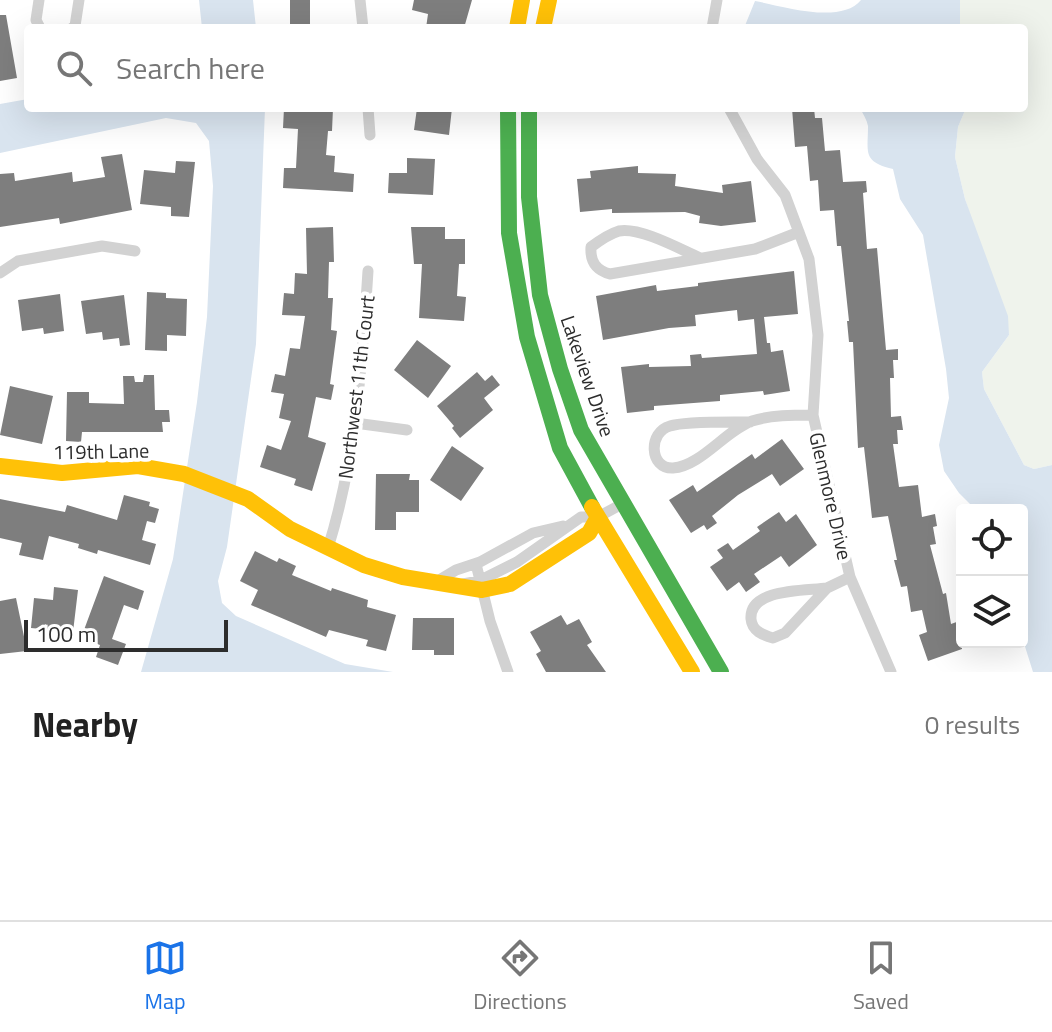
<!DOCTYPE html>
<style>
body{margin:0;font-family:"Titillium Web",sans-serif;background:#f6f6f6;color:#222}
.controls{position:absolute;right:24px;bottom:24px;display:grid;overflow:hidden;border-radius:8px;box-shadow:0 8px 32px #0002}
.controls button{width:72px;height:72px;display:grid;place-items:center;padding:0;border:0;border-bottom:2px solid #e0e0e0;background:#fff;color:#222;font:40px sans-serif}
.scale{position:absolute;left:24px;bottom:20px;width:204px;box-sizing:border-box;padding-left:8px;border:4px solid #2d2d2d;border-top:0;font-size:22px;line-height:28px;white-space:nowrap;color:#2d2d2d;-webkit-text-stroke:6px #fff;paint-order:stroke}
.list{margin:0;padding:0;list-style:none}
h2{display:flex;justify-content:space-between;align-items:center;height:104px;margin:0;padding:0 32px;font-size:34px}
h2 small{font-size:26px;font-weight:400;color:#767676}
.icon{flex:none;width:44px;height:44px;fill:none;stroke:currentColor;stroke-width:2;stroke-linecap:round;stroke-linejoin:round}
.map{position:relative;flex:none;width:1052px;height:672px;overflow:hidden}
.search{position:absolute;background:#fff;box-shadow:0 8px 32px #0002;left:24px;right:24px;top:24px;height:88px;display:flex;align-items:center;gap:20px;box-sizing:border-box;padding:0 28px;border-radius:8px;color:#767676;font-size:30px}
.sheet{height:248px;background:#fff}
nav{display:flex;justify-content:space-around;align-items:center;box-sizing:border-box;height:112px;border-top:2px solid #e0e0e0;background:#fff;font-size:22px;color:#767676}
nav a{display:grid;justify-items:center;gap:4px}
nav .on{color:#1a73e8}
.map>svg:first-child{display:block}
.green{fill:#eff3ec}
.water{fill:#d9e4ef}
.building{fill:#7e7e7e}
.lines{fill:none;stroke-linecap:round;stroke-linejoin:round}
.street{stroke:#d2d2d2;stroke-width:11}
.fast{stroke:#4caf50;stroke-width:16}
.slow{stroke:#ffc107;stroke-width:16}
.labels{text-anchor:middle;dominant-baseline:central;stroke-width:8;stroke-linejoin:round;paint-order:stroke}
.street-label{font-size:20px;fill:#2d2d2d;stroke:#fff}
</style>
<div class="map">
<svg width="1052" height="672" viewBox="0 0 1052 672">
<rect width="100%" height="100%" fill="#fff"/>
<path class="green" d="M960 0H1052V465L1034 469 1024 465 984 389 982 372 1009 335 965 199 955 157 958 127 966 108H1024V28H960Z"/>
<path class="water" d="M199 0H253L256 28H202Z
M861 0H960V28H744L755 1C782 6 841 25 861 0Z
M28 99V108H265L256 344 227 547 218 581 222 603 236 616 345 664 393 672H141L173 559 197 402 207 317 213 186 209 141 196 123 166 118 0 153V104Z
M860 108H966L958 127 955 157 965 199 1008 316 1009 335 982 372 984 389 1024 465 1034 469 1052 465V672H1033L1022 637V510H976L959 493 944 471 939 445 949 398 946 369 923 235 900 199 893 169C862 162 868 152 868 126 867 120 863 114 860 108Z"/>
<path class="building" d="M290 0H310V28H290Z
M414 0H472L464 28H426L428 14 412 10Z
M0 15H6L17 78 0 81Z
M284 108H333L332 131H328L326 155 335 156 334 172 354 174 353 192 283 188 284 168H296L298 129 283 128Z
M417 108H452L449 135 414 130Z
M792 108H814L815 118H822L825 151 840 150 843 182 866 181 867 192 863 193 867 249 877 248 886 350 898 349V360H893L894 378H890L891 417 901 416 903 430H897L898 444H893L899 487 918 485 922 517 935 514 937 526 933 527 936 544 930 545 943 594 946 593 951 624 962 620V649L928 661 919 635 927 632 922 610 911 612 907 586 901 587 894 560H897L888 516 872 518 864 447 858 448 853 342H849L847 321H849L841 246H837L834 210 820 211 818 180 810 181 807 146 795 147Z
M122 154 132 210 60 224 59 218 0 227V174L14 173 15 181 72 172 73 182 105 177 101 157Z
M407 158 435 159 433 195 388 193 389 173H407Z
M176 161 195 162 189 217 171 216V207L140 204 144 170 175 173Z
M638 166V173L676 174 675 186 723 193 722 185 751 181 756 222 721 226 699 223 700 216 685 212 612 213V209L580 212 577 179 591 178 590 171Z
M333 227 334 262H329L328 298H333L331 330 337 331 330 384 334 385 331 400 316 397 308 437 326 443 312 491 294 485 296 479 260 467 267 445 281 450 291 421 279 418 284 394 271 392 275 374 285 376 290 348 300 349 305 316 282 315 284 293 294 294 295 273 307 274 306 228Z
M411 227H445V239H465V264H459L457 296 466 297 464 321 419 318 422 264H414Z
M794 271 798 314 764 317 767 343H770L771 352 783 350 790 391 764 395 763 391 720 395V401L654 406V410L627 413 621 367 649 364V367L691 366 690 355 701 354 702 358 757 354 754 319 738 321 737 310 695 315 696 326 669 328 603 340 596 296 656 285 657 291 698 286V283Z
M147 292 166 293V298L187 299 186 336 167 335V351L145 350Z
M60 294 64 331 44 334 43 328 22 331 18 300Z
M124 295 130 345 120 346 119 338 103 340 102 332 86 334 81 301Z
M417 340 451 366 428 398 394 370Z
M477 372 485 381 492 375 500 385 484 398 493 410 460 438 452 428 454 426 437 406Z
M144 375H154L155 410H169L170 422H162L163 432H82L81 442 66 441 67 392H89V403L124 404 123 376H134L135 382H143Z
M10 386 53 396 42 444 0 435Z
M782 439 804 469 780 486 772 474 738 495 712 516 717 523 707 530 704 525 691 533 669 500 693 485 697 492 752 454 755 459Z
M452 446 484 468 461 501 430 480Z
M376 474H410L409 480H419V512H396V530H375Z
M124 495 150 502 149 506 159 509 155 523 147 521 142 540 156 544 150 565 98 550 97 554 78 548 79 544 49 536 43 560 19 555 22 543 0 538V499L65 512 67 505 117 520Z
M779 512 786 522 796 514 817 545 789 567 781 556 754 574 760 582 746 592 739 582 727 591 710 567 723 558 717 550 728 543 733 550 760 531 757 527Z
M255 551 277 562 279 558 296 566 292 575 331 591 332 588 368 600 367 607 396 615 386 651 366 646 368 640 329 630 326 637 251 605 258 590 240 581Z
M104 576 144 591 138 610 124 605 112 639 126 644 118 665 96 657 100 645 81 638Z
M54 587 78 590 73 632 31 628 34 598 53 600Z
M16 598 27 651 0 654V601Z
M561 615 567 625 579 619 592 642 587 645 606 672H546L536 654 541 651 530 632Z
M413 618H454V655H434V650H412Z"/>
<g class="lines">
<path class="street" d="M39 0 36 20 40 28
M360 0 363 28
M72 28 75 26 79 0
M712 28 717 0
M368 108 370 135
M729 108 757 159 785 195 809 259 818 335 813 415 850 577 891 672
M700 258C680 249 640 227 619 231 609 234 599 241 591 247 590 262 596 270 610 274L755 249 799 232
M0 273 18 261 102 246 135 251
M750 422C731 422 685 421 670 426 648 432 649 469 673 468 701 466 726 430 752 421 771 415 793 415 813 415
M355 423 407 430
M328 548C356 458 362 365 368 271
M476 564 490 621 508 672
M436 582 456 570 480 562 533 533 563 526
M463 584 479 581 517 562 581 517H598L622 504
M827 588C806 591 749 588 751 619 752 631 763 635 773 638L785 633 827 588 850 577"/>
<path class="fast" d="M508 108 509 233 527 337 560 448 592 507
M529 108V197L540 295 560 369 581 430 721 672"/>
<path class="slow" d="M517 28 522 0
M543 28 549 0
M0 466 62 473 138 466 184 474 248 499 290 529 364 565 403 577 482 590 510 584 589 533 598 517
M592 507 692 672"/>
</g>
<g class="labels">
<g class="street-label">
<text transform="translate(588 376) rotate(71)">Lakeview Drive</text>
<text transform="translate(356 387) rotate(-83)">Northwest 11th Court</text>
<text transform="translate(101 451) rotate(-1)">119th Lane</text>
<text transform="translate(831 496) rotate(77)">Glenmore Drive</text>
</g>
</g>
</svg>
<div class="controls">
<button><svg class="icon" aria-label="locate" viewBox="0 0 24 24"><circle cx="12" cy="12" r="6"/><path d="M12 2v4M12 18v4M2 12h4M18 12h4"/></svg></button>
<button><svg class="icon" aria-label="layers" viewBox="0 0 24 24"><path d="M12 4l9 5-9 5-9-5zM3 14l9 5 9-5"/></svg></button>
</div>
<div class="scale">100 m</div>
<div class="search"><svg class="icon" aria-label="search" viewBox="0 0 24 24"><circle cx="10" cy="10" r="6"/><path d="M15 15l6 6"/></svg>Search here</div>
</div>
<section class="sheet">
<h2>Nearby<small>0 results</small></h2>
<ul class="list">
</ul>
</section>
<nav>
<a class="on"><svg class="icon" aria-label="map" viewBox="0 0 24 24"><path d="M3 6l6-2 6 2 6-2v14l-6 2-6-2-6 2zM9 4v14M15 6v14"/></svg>Map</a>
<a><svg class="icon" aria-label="directions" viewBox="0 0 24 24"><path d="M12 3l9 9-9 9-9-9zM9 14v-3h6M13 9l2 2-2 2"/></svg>Directions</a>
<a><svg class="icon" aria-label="saved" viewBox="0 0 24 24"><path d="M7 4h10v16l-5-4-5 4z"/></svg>Saved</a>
</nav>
